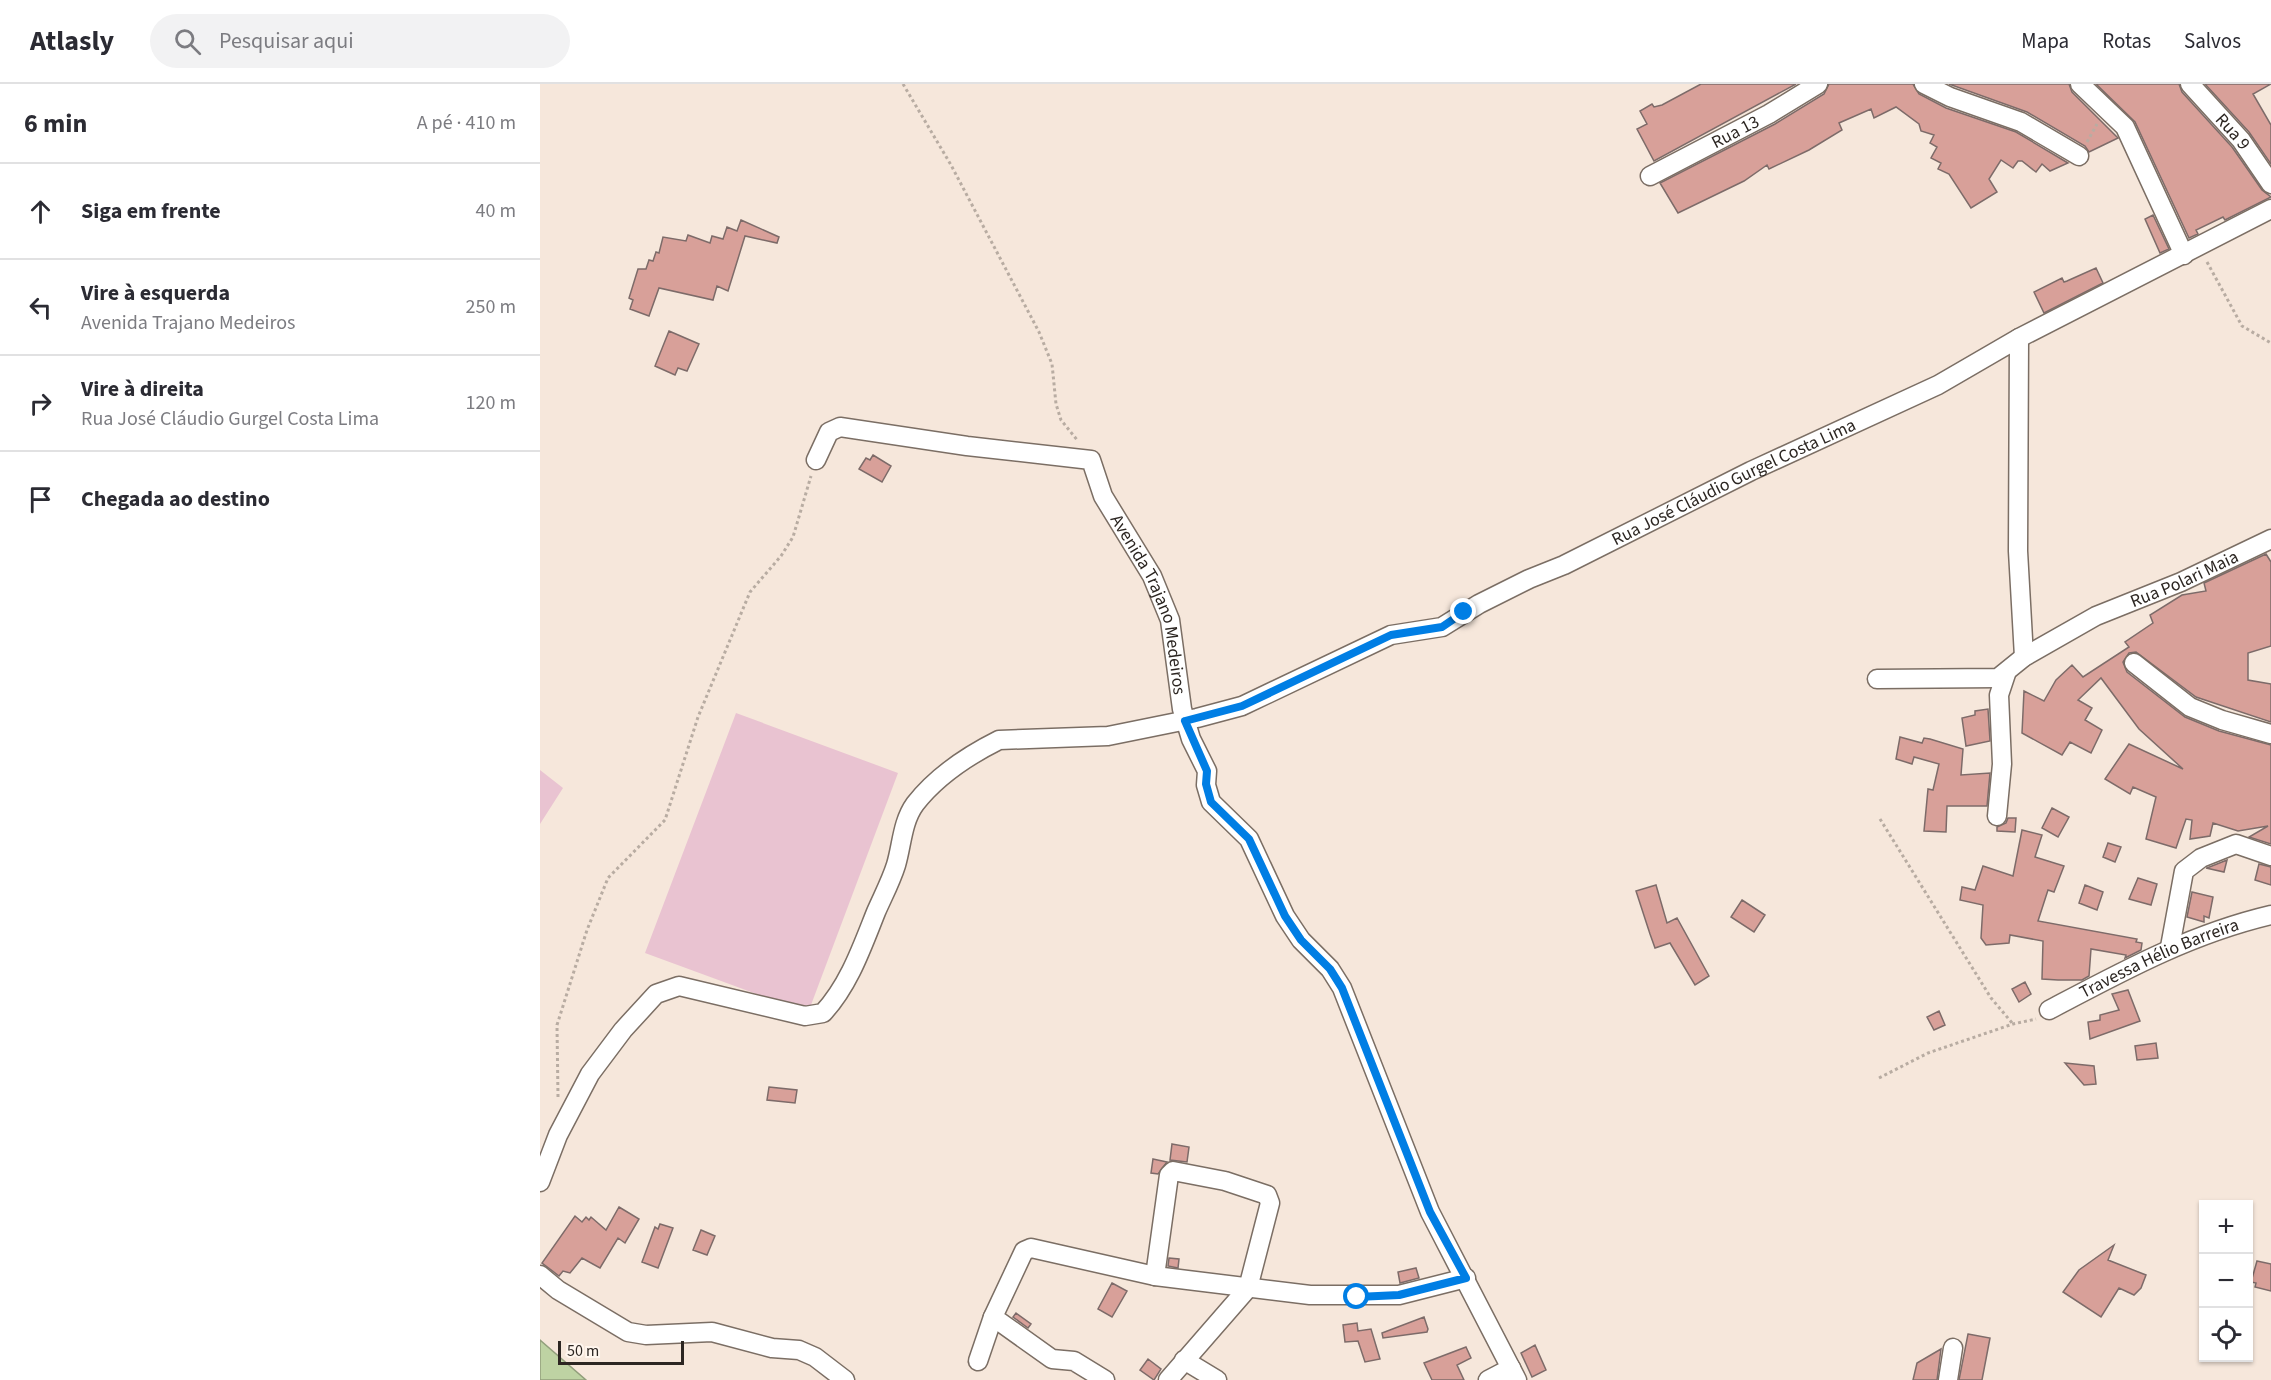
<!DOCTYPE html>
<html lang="pt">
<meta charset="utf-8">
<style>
body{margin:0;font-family:"Source Sans 3",sans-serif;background:#f2f2f3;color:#2b2b33}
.controls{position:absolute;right:18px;bottom:18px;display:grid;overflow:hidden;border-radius:0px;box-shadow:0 2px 4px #0004}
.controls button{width:54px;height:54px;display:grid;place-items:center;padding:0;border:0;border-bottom:2px solid #e1e1e2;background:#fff;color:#2b2b33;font:30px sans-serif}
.scale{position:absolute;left:18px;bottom:15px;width:126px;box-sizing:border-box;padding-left:6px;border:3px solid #2c2622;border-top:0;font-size:16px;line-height:21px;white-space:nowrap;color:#2c2622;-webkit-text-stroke:4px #fff6ee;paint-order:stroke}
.stop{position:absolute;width:18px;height:18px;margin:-14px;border:4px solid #007ee4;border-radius:50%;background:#fff}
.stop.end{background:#007ee4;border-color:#fff;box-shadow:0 2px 6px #0008}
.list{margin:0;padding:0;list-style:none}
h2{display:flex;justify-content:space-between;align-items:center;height:78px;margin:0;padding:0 24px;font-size:26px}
h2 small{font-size:20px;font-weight:400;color:#7c7c81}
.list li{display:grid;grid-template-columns:39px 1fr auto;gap:18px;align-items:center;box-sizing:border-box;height:96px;padding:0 24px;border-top:2px solid #e1e1e2}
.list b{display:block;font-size:22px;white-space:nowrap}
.list p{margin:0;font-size:20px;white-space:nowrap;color:#7c7c81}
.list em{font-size:20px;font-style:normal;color:#7c7c81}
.icon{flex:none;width:33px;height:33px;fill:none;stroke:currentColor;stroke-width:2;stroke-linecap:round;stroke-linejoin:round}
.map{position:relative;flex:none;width:1731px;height:1296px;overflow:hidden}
header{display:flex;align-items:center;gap:36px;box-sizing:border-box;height:84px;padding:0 30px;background:#fff;border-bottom:2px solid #e1e1e2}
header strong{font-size:28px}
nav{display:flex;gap:33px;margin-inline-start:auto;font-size:21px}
.search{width:420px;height:54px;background:#f2f2f3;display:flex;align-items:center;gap:15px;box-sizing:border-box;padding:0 21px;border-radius:33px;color:#7c7c81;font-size:22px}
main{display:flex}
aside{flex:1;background:#fff}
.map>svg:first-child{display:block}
.green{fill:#e9c3d1}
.water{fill:#bed3a3;stroke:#929f7c;stroke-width:1.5}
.building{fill:#d8a099;stroke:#7d6b69;stroke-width:1.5}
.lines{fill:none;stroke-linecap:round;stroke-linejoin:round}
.minor-casing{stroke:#7b6e64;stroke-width:21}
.path{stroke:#b8aca2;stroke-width:3;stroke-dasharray:3 3;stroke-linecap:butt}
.minor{stroke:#fff;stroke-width:18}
.route{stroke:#007ee4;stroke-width:8}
.labels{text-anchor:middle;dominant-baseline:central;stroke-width:6;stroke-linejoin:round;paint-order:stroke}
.street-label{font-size:18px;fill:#2c2622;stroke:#fff6ee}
</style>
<header>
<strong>Atlasly</strong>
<div class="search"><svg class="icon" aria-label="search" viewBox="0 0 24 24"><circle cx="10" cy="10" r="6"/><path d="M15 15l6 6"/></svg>Pesquisar aqui</div>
<nav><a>Mapa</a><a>Rotas</a><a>Salvos</a></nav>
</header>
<main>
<aside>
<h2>6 min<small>A pé · 410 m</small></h2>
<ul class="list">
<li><svg class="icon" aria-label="ahead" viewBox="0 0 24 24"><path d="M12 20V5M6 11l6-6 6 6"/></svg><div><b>Siga em frente</b></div><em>40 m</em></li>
<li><svg class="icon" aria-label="left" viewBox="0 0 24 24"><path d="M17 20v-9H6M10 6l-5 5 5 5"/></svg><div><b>Vire à esquerda</b><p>Avenida Trajano Medeiros</p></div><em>250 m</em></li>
<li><svg class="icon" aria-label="right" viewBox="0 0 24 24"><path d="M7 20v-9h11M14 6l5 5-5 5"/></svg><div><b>Vire à direita</b><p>Rua José Cláudio Gurgel Costa Lima</p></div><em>120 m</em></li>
<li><svg class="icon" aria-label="arrive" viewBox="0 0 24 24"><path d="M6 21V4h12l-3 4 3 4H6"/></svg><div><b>Chegada ao destino</b></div></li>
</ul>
</aside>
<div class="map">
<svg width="1731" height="1296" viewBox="0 0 1731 1296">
<rect width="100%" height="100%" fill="#f6e7db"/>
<path class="green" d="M196 629 358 689 268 929 105 869Z
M0 686 23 704 0 740Z"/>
<path class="water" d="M0 1256 46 1296H0Z"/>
<path class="building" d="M1161 0H1256L1114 77 1097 45 1107 40 1100 27 1112 20 1114 23 1122 21Z
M1289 0H1373L1379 10 1406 24 1476 48 1528 79 1510 87 1502 80 1496 88 1482 77H1478L1473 84 1461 76 1449 95 1457 108 1431 124 1409 90 1398 85 1401 79 1391 74 1397 63 1390 59 1394 51 1381 47 1379 40 1356 23 1334 34 1331 25 1299 39 1302 46 1269 66 1229 85 1227 81 1204 97 1138 129 1120 99 1235 40 1284 10Z
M1409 0H1529L1532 8 1578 54 1549 68 1545 62 1487 28Z
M1556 0H1639L1642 8 1692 63 1722 106 1731 113 1685 136 1683 133 1656 146 1658 150 1649 154 1595 38Z
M1665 0H1731L1713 10 1731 41V80L1709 48Z
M1613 131 1629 165 1620 169 1605 135Z
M201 136 239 153 237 159 205 152 188 207 177 202 173 216 119 204 109 232 90 225 93 216 89 214 98 185H106L109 176 113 177 116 168 119 169 123 153 146 157 148 151 170 159 172 152 183 155 187 143 197 147Z
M1556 184 1563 199 1504 229 1494 208 1522 194 1524 198 1527 197Z
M129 247 159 260 147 287 138 284 135 291 115 282Z
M333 371 351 382 342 398 319 385 326 374 330 376Z
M1726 470 1731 478V562L1708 569V596L1731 600V638L1656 613 1596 568 1589 569 1583 578 1587 588 1645 633 1679 647 1731 661V760L1709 753 1728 742 1698 747 1673 739 1670 752 1650 755 1652 736 1646 735 1636 764 1606 755 1616 713 1593 703 1590 710 1565 695 1589 660 1643 685 1599 645 1561 594 1538 616 1552 624 1545 636 1562 646 1551 669 1530 658 1522 671 1482 649 1484 607 1504 617 1516 596 1532 581 1543 593 1589 563 1585 558 1613 539 1610 531 1642 511 1666 507 1664 499Z
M1448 625 1450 657 1426 662 1422 634 1435 631V627Z
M1360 653 1382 659 1384 654 1390 655 1423 665 1421 691 1450 689 1447 722H1407L1406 748 1384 747 1388 705 1393 706 1399 680 1374 673 1372 680 1356 675Z
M1512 724 1529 733 1518 753 1502 744Z
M1468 734H1476L1475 748 1457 747V743L1466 739Z
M1482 746 1502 751 1495 773 1524 782 1514 808 1508 806 1498 837 1597 855 1596 858 1602 859 1601 866 1585 874 1586 871 1551 865 1549 892 1542 896H1518L1502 895 1503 857 1470 851 1469 859 1446 861 1441 854 1443 821 1420 816 1422 803 1435 806 1443 782 1473 792Z
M1568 759 1581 763 1575 778 1563 773Z
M1687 776 1684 788 1666 784H1667Z
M1719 780 1731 783V801L1715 796Z
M1598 794 1617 800 1611 821 1589 815Z
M1116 801 1127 839 1137 834 1169 892 1155 901 1130 859 1115 864 1110 850 1096 807Z
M1545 801 1563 808 1557 826 1539 819Z
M1652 808 1673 813 1669 834 1664 832V838L1647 833Z
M1202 816 1225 831 1214 848 1191 833Z
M1485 898 1491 910 1479 918 1472 905Z
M1588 906 1600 937 1550 955 1548 938 1560 936V931L1579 926 1572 910Z
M1399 927 1405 941 1394 946 1387 933Z
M1616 959 1618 974 1597 976 1595 962Z
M1525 979 1554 982 1556 1000 1544 1001Z
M229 1003 257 1006 255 1019 227 1016Z
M632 1060 649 1063 647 1078 630 1076Z
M613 1075 627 1078 618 1090 611 1089Z
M79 1123 99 1135 85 1159 78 1154 60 1184 42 1174 30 1189 23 1187 19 1192 2 1179 35 1132 42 1138 46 1133 49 1136 51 1133 66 1146Z
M120 1140 133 1144 118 1184 102 1178 115 1143 118 1145Z
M161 1146 175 1152 167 1171 153 1166Z
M1574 1161 1568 1176 1606 1191 1601 1204 1594 1211 1579 1204 1561 1233 1523 1208 1539 1186Z
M629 1174 639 1175 638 1184 628 1182Z
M1717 1177 1731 1180V1207L1715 1203 1716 1199 1711 1198Z
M876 1184 879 1194 860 1199 858 1188Z
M572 1199 587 1207 572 1233 558 1225Z
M476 1229 491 1240 488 1244 473 1233Z
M884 1233 888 1245 887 1248 843 1254 842 1249Z
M817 1239 818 1247 831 1245 840 1275 825 1278 818 1257 805 1258 803 1241Z
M1428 1250 1450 1254 1442 1296H1419Z
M995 1261 1006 1286 992 1293 981 1269Z
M926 1263 931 1274 917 1281 924 1296H892L884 1279Z
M1401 1265 1397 1296H1373L1377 1279Z
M608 1275 621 1285 614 1296 600 1286Z"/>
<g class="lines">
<g class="minor-casing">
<g id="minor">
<path d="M1384 0 1410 13 1481 38 1539 72"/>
<path d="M1540 0 1585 43 1644 171"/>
<path id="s1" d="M1650 0 1701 56 1731 100"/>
<path id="s2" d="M1110 92 1229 30 1278 0"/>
<path d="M1479 254 1478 467 1484 573"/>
<path id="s3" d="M276 376 289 348 300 343 427 362 551 376 563 412 612 492 630 536 642 625 651 655 667 687 666 701 671 718 709 755 745 832 761 856 790 885 802 904 890 1128 977 1296"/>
<path d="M1594 579 1650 623 1682 636 1731 650"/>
<path id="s4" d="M1337 595 1458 594 1484 573 1556 532 1641 498 1731 455"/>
<path d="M1457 732 1462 680 1459 611 1466 590"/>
<path d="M1630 863 1644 787 1661 774 1696 760 1731 772"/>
<path id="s5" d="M1509 926C1581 888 1650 850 1731 831"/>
<path id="s6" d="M0 1098 18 1051 50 990 83 946 116 910 139 902 265 932 283 929C309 901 322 863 336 828 343 812 351 797 356 781 362 761 362 738 375 720 396 693 429 671 459 656L568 652 657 634 702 622 851 551 902 543 939 520 989 495 1024 481 1211 387 1398 301 1479 254 1731 125"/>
<path d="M0 1191 18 1206 88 1248 106 1251 172 1248 232 1264 259 1266 275 1273 305 1296"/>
<path d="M615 1192 629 1091 633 1087 685 1097 727 1111 730 1119 708 1204 628 1296"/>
<path d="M644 1276 677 1296"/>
<path d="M438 1277 453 1233"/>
<path d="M565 1296 534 1277 512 1275 453 1233 484 1167 491 1164 615 1192 770 1211H859L926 1194"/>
<path d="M948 1296 971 1284"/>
<path d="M1408 1296 1413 1264"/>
</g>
</g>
<path class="path" d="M363 0 411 81 499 248 512 280 516 320 521 336 538 357
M1547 58 1557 40
M1667 178 1702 242 1731 259
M1340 735 1451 914 1473 940
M1339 994 1388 969 1473 940 1496 935
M18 1013 17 941 47 846 68 794 125 736 158 633 210 508 241 472 253 453 271 392"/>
<use href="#minor" class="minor"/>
</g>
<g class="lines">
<path class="route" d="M817 1213 859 1211 926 1194 890 1128 802 904 790 885 761 856 745 832 709 755 671 718 666 700 667 687 645 637 702 622 851 551 902 543 924 528"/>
</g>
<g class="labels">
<g class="street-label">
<text stroke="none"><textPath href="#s2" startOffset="96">Rua 13</textPath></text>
<text stroke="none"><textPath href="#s1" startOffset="64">Rua 9</textPath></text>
<text stroke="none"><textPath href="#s6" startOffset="1521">Rua José Cláudio Gurgel Costa Lima</textPath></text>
<text stroke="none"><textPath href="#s4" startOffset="333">Rua Polari Maia</textPath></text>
<text stroke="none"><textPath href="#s3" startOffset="454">Avenida Trajano Medeiros</textPath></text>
<text stroke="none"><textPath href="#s5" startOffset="122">Travessa Hélio Barreira</textPath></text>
</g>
</g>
</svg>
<div class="controls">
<button>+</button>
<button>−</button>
<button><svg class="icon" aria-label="locate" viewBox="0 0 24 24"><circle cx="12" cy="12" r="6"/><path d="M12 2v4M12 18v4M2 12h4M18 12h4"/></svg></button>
</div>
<div class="scale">50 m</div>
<div class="stop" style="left:817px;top:1213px"></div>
<div class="stop end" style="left:924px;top:528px"></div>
</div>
</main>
